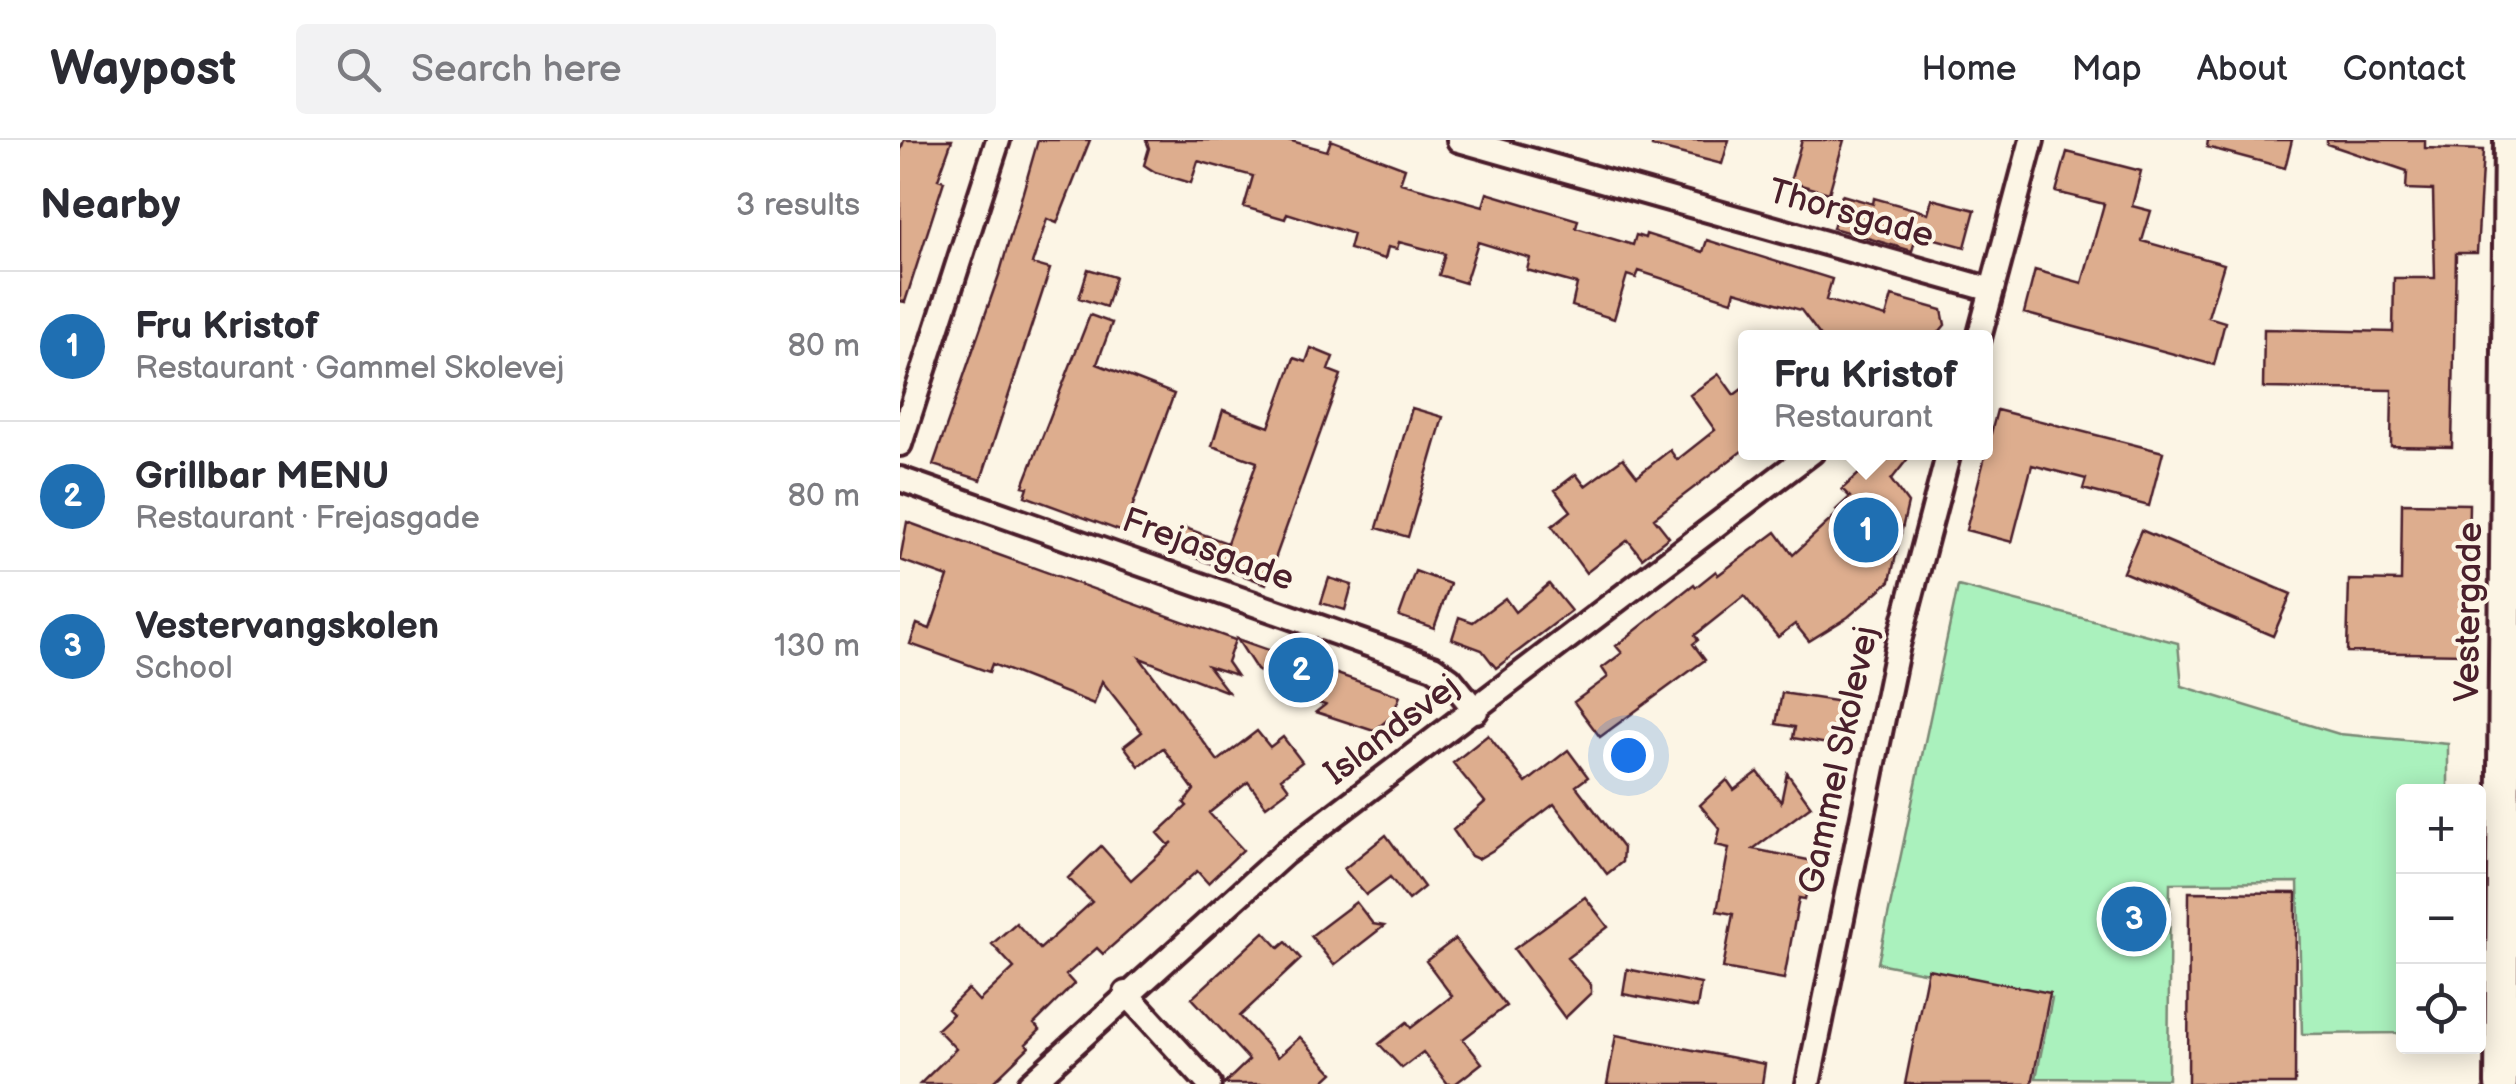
<!DOCTYPE html>
<meta charset="utf-8">
<style>
body{margin:0;font-family:"Balsamiq Sans",sans-serif;background:#f2f2f3;color:#2b2b33}
.controls{position:absolute;right:30px;bottom:30px;display:grid;overflow:hidden;border-radius:10px;box-shadow:0 5px 25px #0003}
.controls button{width:90px;height:90px;display:grid;place-items:center;padding:0;border:0;border-bottom:2px solid #e1e1e2;background:#fff;color:#2b2b33;font:50px sans-serif}
.you{position:absolute;left:728px;top:615px;width:35px;height:35px;margin:-25px;border:8px solid #fff;border-radius:50%;background:#1a73e8;box-shadow:0 0 0 15px #1a73e833}
.badge{display:grid;place-items:center;width:65px;height:65px;border-radius:50%;background:#1f6fb2;color:#fff;font-size:32px;font-weight:700}
.pin{position:absolute;translate:-50% -50%;border:5px solid #fff;box-shadow:0 2px 10px #0006}
.popup{position:absolute;left:838px;top:190px;width:255px;height:130px;box-sizing:border-box;display:grid;place-content:center;border-radius:10px;background:#fff;filter:drop-shadow(0 2px 8px #0005);font-size:32px;white-space:nowrap;color:#7c7c81}
.popup b{font-size:38px;color:#2b2b33}
.popup::after{content:'';position:absolute;left:50%;top:100%;margin-left:-20px;border:20px solid transparent;border-top-color:#fff}
.list{margin:0;padding:0;list-style:none}
h2{display:flex;justify-content:space-between;align-items:center;height:130px;margin:0;padding:0 40px;font-size:42px}
h2 small{font-size:32px;font-weight:400;color:#7c7c81}
.list li{display:grid;grid-template-columns:65px 1fr auto;gap:30px;align-items:center;box-sizing:border-box;height:150px;padding:0 40px;border-top:2px solid #e1e1e2}
.list b{display:block;font-size:38px;white-space:nowrap}
.list p{margin:0;font-size:32px;white-space:nowrap;color:#7c7c81}
.list em{font-size:32px;font-style:normal;color:#7c7c81}
.icon{flex:none;width:55px;height:55px;fill:none;stroke:currentColor;stroke-width:2;stroke-linecap:round;stroke-linejoin:round}
.map{position:relative;flex:none;width:1616px;height:944px;overflow:hidden}
header{display:flex;align-items:center;gap:60px;box-sizing:border-box;height:140px;padding:0 50px;background:#fff;border-bottom:2px solid #e1e1e2}
header strong{font-size:48px}
nav{display:flex;gap:55px;margin-inline-start:auto;font-size:35px}
.search{width:700px;height:90px;background:#f2f2f3;display:flex;align-items:center;gap:25px;box-sizing:border-box;padding:0 35px;border-radius:10px;color:#7c7c81;font-size:38px}
main{display:flex}
aside{flex:1;background:#fff}
.map>svg:first-child{display:block}
.green{fill:#aaf1bd;stroke:#7a8874;stroke-width:2.5}
.building{fill:#ddad8e;stroke:#4a1f2b;stroke-width:2.5}
.lines{fill:none;stroke-linecap:round;stroke-linejoin:round}
.street-casing{stroke:#4a1f2b;stroke-width:30}
.secondary-casing{stroke:#4a1f2b;stroke-width:38}
.street{stroke:#fcf5e5;stroke-width:22}
.secondary{stroke:#fcf5e5;stroke-width:30}
.labels{text-anchor:middle;dominant-baseline:central;stroke-width:8;stroke-linejoin:round;paint-order:stroke}
.street-label{font-size:35px;fill:#4a1f2b;stroke:#fcf5e5}
</style>
<header>
<strong>Waypost</strong>
<div class="search"><svg class="icon" aria-label="search" viewBox="0 0 24 24"><circle cx="10" cy="10" r="6"/><path d="M15 15l6 6"/></svg>Search here</div>
<nav><a>Home</a><a>Map</a><a>About</a><a>Contact</a></nav>
</header>
<main>
<aside>
<h2>Nearby<small>3 results</small></h2>
<ul class="list">
<li><span class="badge">1</span><div><b>Fru Kristof</b><p>Restaurant · Gammel Skolevej</p></div><em>80 m</em></li>
<li><span class="badge">2</span><div><b>Grillbar MENU</b><p>Restaurant · Frejasgade</p></div><em>80 m</em></li>
<li><span class="badge">3</span><div><b>Vestervangskolen</b><p>School</p></div><em>130 m</em></li>
</ul>
</aside>
<div class="map">
<svg width="1616" height="944" viewBox="0 0 1616 944">
<rect width="100%" height="100%" fill="#fcf5e5"/>
<filter id="ink" filterUnits="userSpaceOnUse"><feTurbulence type="fractalNoise" baseFrequency=".01" numOctaves="2"/><feDisplacementMap in="SourceGraphic" scale="20" xChannelSelector="R" yChannelSelector="G"/><feConvolveMatrix kernelMatrix="1 2 1 2 8 2 1 2 1" color-interpolation-filters="sRGB"/></filter>
<g filter="url(#ink)">
<path class="green" d="M1058 446 1278 503 1282 546 1439 594 1548 604V651L1504 652 1503 893 1402 894 1398 742 1270 743 1268 939 1136 938 1152 858 978 823Z"/>
<path class="building" d="M4 0H52L38 39 44 41 5 162 0 161V12Z
M138 0H190L157 83 147 79 132 124 150 129 81 340 33 325 100 132Z
M246 0H388L427 11 431 0 505 28 500 43 583 66 587 53 678 80 676 88 733 105 736 95 745 98 746 94 803 112 807 100 932 139 926 160 986 177 992 156 1042 170 1045 185 1034 198H922L901 170 835 151 832 161 739 131 736 138 727 135 714 179 672 166 677 144 627 130 630 118 578 102 565 143 539 135 545 114 499 102 497 109 488 107 485 119 449 109 453 94 387 73 385 79 344 67 353 36 298 21 291 43 255 32 244 25 249 8Z
M753 0H829L822 24 752 6Z
M902 0H944L929 53 890 42Z
M1308 0H1392L1385 28 1307 7Z
M1427 0H1525V8L1583 10 1577 113H1556L1552 307 1491 306 1492 250 1363 248 1364 189 1493 192 1494 138H1535L1533 50 1506 49 1507 31 1427 4Z
M1167 12 1241 31 1232 66 1251 71 1242 101 1324 124 1308 177 1325 182 1314 225 1124 173 1135 130 1182 143 1204 64 1156 52Z
M942 55 973 64 974 58 1028 73 1032 59 1075 70 1065 107 1017 94 1012 111 933 88Z
M188 129 215 137 206 167 179 158Z
M190 175 212 183 197 224 274 254 223 392 125 356 128 347 123 346Z
M411 208 433 217 428 230 441 235 366 444 274 410 283 387 327 403 357 322 312 306 323 270 369 287 394 218 406 222Z
M819 234 834 255 846 246V308L754 378 769 397 742 418 728 400 686 433 652 386 671 371 655 350 676 334 685 346 723 318 737 336 770 310 777 320 815 290 790 255Z
M512 268 543 277 508 397 477 388Z
M1097 270 1263 312 1249 366 1183 349 1186 339 1132 325 1112 402 1066 390Z
M983 312H1013L991 340 1008 363 990 441 948 477 909 501 895 484 878 497 844 456 795 495 798 500 793 504 805 520 700 597 674 562 708 537 702 528 722 513 716 506 794 444 796 447 816 431 818 435 876 392 893 415 938 373 936 370 950 357 942 349Z
M1502 363 1569 364 1566 514 1447 512 1449 440 1501 441Z
M7 382 335 500 327 522 336 535 308 526 328 552 240 518 318 621 357 591 370 607 383 597 402 622 381 638 389 649 366 666 348 642 309 673 343 710 308 743 297 731 203 814 197 808 166 835 174 844 134 884 140 890 126 904 129 907 91 944H20L56 909 37 889 53 874 48 869 68 849 79 861 114 828 92 804 116 783 140 809 192 762 168 738 201 706 231 740 273 702 269 705 258 693 287 666 284 663 294 650 263 608 239 626 224 606 242 592 202 541 194 564 92 524 89 532 10 504 17 484 30 489 48 437 0 420Z
M1241 390 1391 454 1373 496 1223 432Z
M515 431 550 444 534 488 499 476Z
M429 438 452 445 445 470 421 463Z
M649 444 671 471 596 528 582 510 552 499 559 477 573 482 605 458 615 472Z
M337 499 500 556 492 576 474 591 416 572 425 565 382 551 383 546 357 530Z
M882 553 942 562 934 605 893 598 895 587 876 584Z
M588 595 626 643 668 610 688 637 676 646 723 708 722 722 707 734 654 664 595 709 578 719 571 716 553 690 585 662 553 623Z
M858 632 881 662 887 633 911 666 853 709 913 721 905 759 899 758 884 839 823 828 833 774 817 771 829 708 816 705 820 689 800 665 827 640 834 650Z
M486 695 524 747 508 760 490 737 466 755 444 729Z
M1289 752 1396 753 1395 944H1288Z
M685 757 708 787 667 818 691 845V853L665 878 614 809Z
M456 762 473 784 484 786 434 825 411 796Z
M364 792 379 808 386 802 401 819 340 876 378 917 400 897 433 933 421 944H324L349 920 292 858Z
M555 799 606 866 563 899 582 923 555 944H548L523 912 502 928 479 904 507 882 511 888 552 856 526 821Z
M727 829 801 844 797 868 723 854Z
M1028 829 1150 853 1132 944H1005Z
M716 895 865 924 862 944H707Z"/>
<g class="lines">
<g class="street-casing">
<path id="street" d="M559 0 1092 150
M1079 198 1132 0
M0 304 98 0
M0 339 533 527 550 539 576 571
M226 853 309 944
M130 944 385 713 912 312
M908 944 998 505 1049 312"/>
</g>
<g class="secondary-casing">
<path id="secondary" d="M1601 944 1610 0"/>
</g>
<use href="#street" class="street"/>
<use href="#secondary" class="secondary"/>
</g>
</g>
<g class="labels">
<g class="street-label">
<text transform="translate(951 74) rotate(16)">Thorsgade</text>
<text transform="translate(308 410) rotate(20)">Frejasgade</text>
<text transform="translate(1569 472) rotate(-89)">Vestergade</text>
<text transform="translate(492 590) rotate(-37)">Islandsvej</text>
<text transform="translate(939 620) rotate(-78)">Gammel Skolevej</text>
</g>
</g>
</svg>
<div class="controls">
<button>+</button>
<button>−</button>
<button><svg class="icon" aria-label="locate" viewBox="0 0 24 24"><circle cx="12" cy="12" r="6"/><path d="M12 2v4M12 18v4M2 12h4M18 12h4"/></svg></button>
</div>
<div class="you"></div>
<div class="pin badge" style="left:966px;top:390px">1</div>
<div class="popup"><b>Fru Kristof</b>Restaurant</div>
<div class="pin badge" style="left:401px;top:530px">2</div>
<div class="pin badge" style="left:1234px;top:779px">3</div>
</div>
</main>
